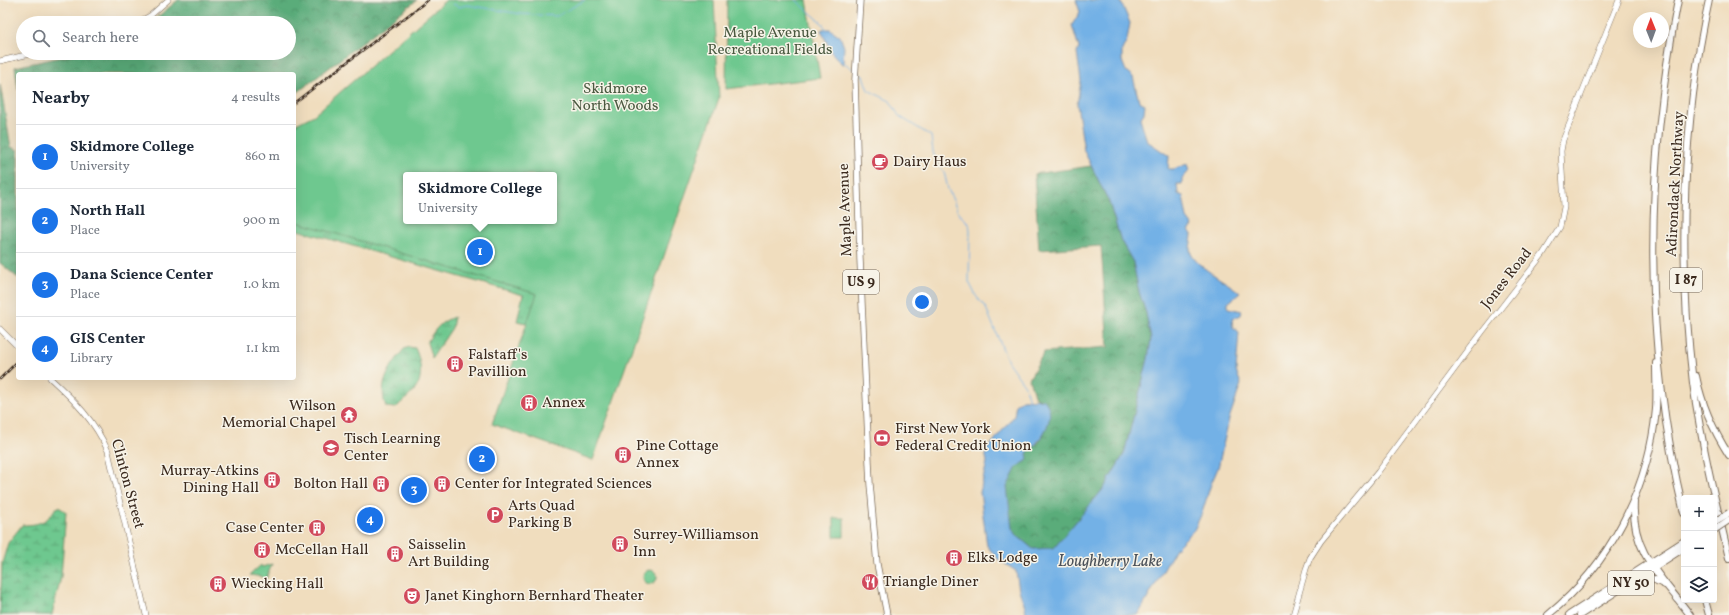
<!DOCTYPE html>
<meta charset="utf-8">
<style>
body{margin:0;font-family:Vollkorn,serif;background:#f6f6f7;color:#1f2937}
.controls{position:absolute;right:12px;bottom:12px;display:grid;overflow:hidden;border-radius:4px;box-shadow:0 4px 16px #0002}
.controls button{width:36px;height:36px;display:grid;place-items:center;padding:0;border:0;border-bottom:1px solid #e0e1e3;background:#fff;color:#1f2937;font:20px sans-serif}
.compass{position:absolute;left:1633px;top:12px;width:36px;height:36px;border-radius:50%;background:#fff;box-shadow:0 4px 16px #0002;rotate:359deg}
.you{position:absolute;left:922px;top:302px;width:14px;height:14px;margin:-10px;border:3px solid #fff;border-radius:50%;background:#1a73e8;box-shadow:0 0 0 6px #1a73e833}
.badge{display:grid;place-items:center;width:26px;height:26px;border-radius:50%;background:#1a73e8;color:#fff;font-size:13px;font-weight:700}
.pin{position:absolute;translate:-50% -50%;border:2px solid #fff;box-shadow:0 1px 4px #0006}
.popup{position:absolute;left:403px;top:172px;width:154px;height:52px;box-sizing:border-box;display:grid;place-content:center;border-radius:4px;background:#fff;filter:drop-shadow(0 1px 3px #0005);font-size:13px;white-space:nowrap;color:#747a83}
.popup b{font-size:15px;color:#1f2937}
.popup::after{content:'';position:absolute;left:50%;top:100%;margin-left:-8px;border:8px solid transparent;border-top-color:#fff}
.list{margin:0;padding:0;list-style:none}
h2{display:flex;justify-content:space-between;align-items:center;height:52px;margin:0;padding:0 16px;font-size:17px}
h2 small{font-size:13px;font-weight:400;color:#747a83}
.list li{display:grid;grid-template-columns:26px 1fr auto;gap:12px;align-items:center;box-sizing:border-box;height:64px;padding:0 16px;border-top:1px solid #e0e1e3}
.list b{display:block;font-size:15px;white-space:nowrap}
.list p{margin:0;font-size:13px;white-space:nowrap;color:#747a83}
.list em{font-size:13px;font-style:normal;color:#747a83}
.icon{flex:none;width:22px;height:22px;fill:none;stroke:currentColor;stroke-width:2;stroke-linecap:round;stroke-linejoin:round}
.map{position:relative;flex:none;width:1729px;height:615px;overflow:hidden}
.search{position:absolute;background:#fff;box-shadow:0 4px 16px #0002;left:16px;top:16px;width:280px;height:44px;display:flex;align-items:center;gap:10px;box-sizing:border-box;padding:0 14px;border-radius:22px;color:#747a83;font-size:15px}
.panel{position:absolute;background:#fff;box-shadow:0 4px 16px #0002;left:16px;top:72px;width:280px;height:308px;border-radius:4px}
.map>svg:first-child{display:block}
.grass{fill:url(#grass-tufts);stroke:#547956}
.forest{fill:url(#forest-crowns);stroke:#4a6b4c}
.wetland{fill:url(#wetland-marsh);stroke:#547956}
.green{fill:#6ec88f;stroke:#547956;fill-rule:evenodd}
.water{fill:#73b1e6;stroke:#576e82}
.lines{fill:none;stroke-linecap:round;stroke-linejoin:round}
.stream{stroke:#73b1e6;stroke-width:1}
.secondary-casing{stroke:#7a6956;stroke-width:6}
.primary-casing{stroke:#7a6956;stroke-width:7}
.highway-casing{stroke:#7a6956;stroke-width:8}
.secondary{stroke:#fff;stroke-width:5}
.primary{stroke:#fff;stroke-width:5.5}
.highway{stroke:#fff;stroke-width:6}
.rail-casing{stroke:#3b2a1e;stroke-width:2.5}
.rail{stroke:#f7f3e8;stroke-width:1;stroke-dasharray:3;stroke-linecap:butt}
.highway-bridge-casing{stroke:#7a6956;stroke-width:8;stroke-linecap:butt}
.highway-bridge{stroke:#fff;stroke-width:6}
.labels{text-anchor:middle;dominant-baseline:central;stroke-width:3;stroke-linejoin:round;paint-order:stroke}
.shield{fill:#f7f3e8;stroke:#73665b;stroke-width:1}
.shield-label{font-size:14px;font-weight:bold;fill:#3b2a1e}
.park-label{font-size:15px;fill:#4a5940;stroke:#f7f3e8}
.poi-label{font-size:15px;fill:#3b2a1e;stroke:#f7f3e8;text-anchor:start}
.street-label{font-size:15px;fill:#3b2a1e;stroke:#f7f3e8}
.water-label{font-size:16px;font-style:italic;fill:#4c525a;stroke:#f7f3e8}
</style>
<div class="map">
<svg width="1729" height="615" viewBox="0 0 1729 615">
<defs>
<pattern id="grass-tufts" width="24" height="20" patternUnits="userSpaceOnUse"><rect width="24" height="20" fill="#6ec88f"/><path d="M3 7l-1-3M5 7V3M7 7l1-3M15 17l-1-3M17 17v-4M19 17l1-3" fill="none" stroke="#5ca374"/></pattern>
<pattern id="forest-crowns" width="20" height="18" patternUnits="userSpaceOnUse"><rect width="20" height="18" fill="#5aac7a"/><path d="M2 6a3 3 0 1 1 6 0M12 15a3 3 0 1 1 6 0" fill="none" stroke="#4c8c63"/></pattern>
<pattern id="wetland-marsh" width="20" height="14" patternUnits="userSpaceOnUse"><rect width="20" height="14" fill="#6ec88f"/><path d="M1 5h8M5 5V1M11 12h8M15 12V8" fill="none" stroke="#5ca374"/></pattern>
</defs>
<rect width="100%" height="100%" fill="#f7f3e8"/>
<filter id="ink" filterUnits="userSpaceOnUse"><feTurbulence type="fractalNoise" baseFrequency=".025" numOctaves="2"/><feDisplacementMap in="SourceGraphic" scale="8" xChannelSelector="R" yChannelSelector="G"/><feConvolveMatrix kernelMatrix="1 2 1 2 8 2 1 2 1" color-interpolation-filters="sRGB"/></filter>
<filter id="wash" filterUnits="userSpaceOnUse"><feTurbulence type="fractalNoise" baseFrequency=".012" numOctaves="4" result="noise"/><feDisplacementMap in="SourceGraphic" scale="16" xChannelSelector="R" yChannelSelector="G"/><feGaussianBlur stdDeviation="0.9" result="paint"/><feColorMatrix in="noise" values="0 0 0 0 0 0 0 0 0 0 0 0 0 0 0 0 0 1.4 0 .05"/><feComposite in="paint" operator="in"/></filter>
<g filter="url(#wash)">
<rect width="100%" height="100%" fill="#f0ddbe"/>
<path class="grass" d="M294 218 540 292 530 324 517 321 523 295 294 229Z"/>
<path class="forest" d="M178 0H417L294 95V74H18V90L15 67 80 53H289V23H150Z
M0 84 11 147 18 150V278L0 263Z
M1091 166 1109 202 1121 241 1133 262 1139 292 1146 313 1151 339 1148 359 1124 454 1104 488 1054 548 1033 549 1015 534 1012 528C1010 516 1005 498 1007 486 1010 474 1020 460 1028 452 1031 448 1036 446 1039 442 1048 429 1058 400 1035 398L1029 379 1044 352 1108 347 1101 246 1039 250 1034 174Z"/>
<path class="wetland" d="M454 317 452 328 432 358 427 343C433 331 441 321 454 317Z
M409 347 415 348C421 361 424 379 414 391 409 397 401 402 396 408L386 407C377 384 391 366 404 349Z
M59 507 66 512 61 577 52 615H0L2 563 8 543 22 525C32 525 43 524 50 516 54 512 53 509 59 507Z"/>
<path class="green" d="M446 0H714L719 98 593 460 492 424 537 294 294 221V125L314 115ZM406 175H554V221H406Z
M727 0H807L820 78 726 89Z
M834 518H844V537H834Z
M272 564 266 579H264L263 577 250 575 261 565 262 567Z
M643 577a7 7 0 1 1 14 0a7 7 0 1 1-14 0Z"/>
<path class="water" d="M1076 0H1121V2L1130 23 1127 40 1122 50V61L1126 71 1133 77 1139 101 1145 104 1144 113 1140 119 1147 141 1169 156 1168 169H1174L1187 164 1189 171 1182 179V184H1177L1178 194 1183 196 1187 218 1193 226 1189 231 1192 234C1192 239 1190 245 1190 250 1192 266 1229 282 1240 293L1228 303V308L1242 311 1241 315 1232 319 1233 327 1239 332 1236 371 1241 384 1229 419 1218 468 1211 484 1202 513 1194 530 1176 548 1138 615H1026L1025 606 1019 590 1016 571 998 559 987 546 980 492 987 462 985 452 1014 416 1016 404 1022 400 1043 399C1060 415 1041 441 1027 453L1028 460 1017 467 1007 487 1012 528 1015 534 1033 549 1054 548 1104 488 1124 454 1148 359 1151 339 1146 313 1139 292 1133 262 1121 241 1109 202 1084 151 1077 104 1081 81 1077 53 1079 48 1072 25 1080 12Z
M823 29H830L840 36 844 47 843 65 832 53 821 30Z"/>
<g class="lines">
<path class="stream" d="M796 0 821 22 827 30
M453 4 459 7 467 5 521 14 557 16 585 0
M843 62 853 69
M858 72 863 76 868 90 890 101 899 116 931 136 933 152 937 163 944 172 948 189 959 214 969 224 970 230 969 282 976 296 986 308 1008 362 1025 386 1029 400"/>
</g>
</g>
<g filter="url(#ink)">
<g class="lines">
<g class="secondary-casing">
<path id="secondary" d="M137 23 150 16 168 0
M0 61 34 53
M0 329 18 347
M50 378C74 400 95 421 108 451L146 615
M1293 615 1306 569 1310 558 1321 541 1378 472 1483 331 1543 254 1560 227 1564 207 1561 151 1563 140 1619 0"/>
</g>
<g class="primary-casing">
<path id="primary" d="M860 0 855 80 860 259 870 484 877 564 887 615"/>
</g>
<g class="highway-casing">
<path id="highway" d="M1678 0C1645 169 1643 345 1684 513
M1709 0C1682 123 1678 259 1693 383 1701 442 1715 500 1729 558
M1696 376C1702 406 1713 430 1729 455
M1634 502C1631 553 1662 577 1690 615
M1638 581 1651 578 1665 585
M1705 600 1709 615
M1548 615C1610 565 1649 488 1656 409 1657 394 1656 379 1656 363
M1569 615 1684 541
M1580 615 1684 548"/>
</g>
<use href="#secondary" class="secondary"/>
<use href="#primary" class="primary"/>
<use href="#highway" class="highway"/>
<g class="rail-casing">
<path id="rail" d="M294 103 428 0
M0 379 18 361"/>
</g>
<use href="#rail" class="rail"/>
<g class="highway-bridge-casing">
<path id="highway-bridge" d="M1714 522 1729 513
M1714 530 1729 520"/>
</g>
<use href="#highway-bridge" class="highway-bridge"/>
</g>
</g>
<defs>
<g id="cafe-disc" transform="scale(0.9)"><circle r="9.5" fill="#d1495b" stroke="#f7f3e8"/><path d="M-5.5-4.5H6V0H3Q3 3.5 0 3.5H-2.5Q-5.5 3.5-5.5 0ZM3-3.2v2h1.7v-2ZM-6 4.5H4V6H-6Z" fill="#fff"/></g>
<g id="building-disc" transform="scale(0.9)"><circle r="9.5" fill="#d1495b" stroke="#f7f3e8"/><path d="M-4-6H4V6H1V3H-1V6H-4ZM-2.5-4.3h1.7v1.8h-1.7ZM.8-4.3h1.7v1.8H.8ZM-2.5-1h1.7V.8h-1.7ZM.8-1h1.7V.8H.8Z" fill="#fff"/></g>
<g id="temple-disc" transform="scale(0.9)"><circle r="9.5" fill="#d1495b" stroke="#f7f3e8"/><path d="M0-6L5-2H3V0L6.5 2.5H4V6H1.5V3h-3V6H-4V2.5H-6.5L-3 0V-2H-5Z" fill="#fff"/></g>
<g id="bank-disc" transform="scale(0.9)"><circle r="9.5" fill="#d1495b" stroke="#f7f3e8"/><path d="M-6-4H6V4H-6ZM0-2.3a2.3 2.3 0 1 0 0 4.6a2.3 2.3 0 1 0 0-4.6Z" fill="#fff"/></g>
<g id="university-disc" transform="scale(0.9)"><circle r="9.5" fill="#d1495b" stroke="#f7f3e8"/><path d="M0-5L7-2L0 1L-7-2ZM-4 1L0 2.5L4 1V4Q0 6-4 4Z" fill="#fff"/></g>
<g id="parking-disc" transform="scale(0.9)"><circle r="9.5" fill="#d1495b" stroke="#f7f3e8"/><path d="M-3.5-5.5H1a3.5 3.5 0 0 1 0 7H-1V5.5H-3.5ZM-1-3.4V-.6H.8a1.4 1.4 0 0 0 0-2.8Z" fill="#fff"/></g>
<g id="restaurant-disc" transform="scale(0.9)"><circle r="9.5" fill="#d1495b" stroke="#f7f3e8"/><path d="M-5-6h1v4h1v-4h1v4h1v-4h1v5L-1.5 .5V6h-2V.5L-5-1ZM5-6V6H3V1.5H1.5Q1.5-4 5-6Z" fill="#fff"/></g>
<g id="theatre-disc" transform="scale(0.9)"><circle r="9.5" fill="#d1495b" stroke="#f7f3e8"/><path d="M-5-5.5Q0-4 5-5.5V0Q5 5 0 6Q-5 5-5 0ZM-3.3-2.5H-1v1.5H-3.3ZM1-2.5H3.3v1.5H1ZM-2.8 1Q0 5.5 2.8 1Z" fill="#fff"/></g>
</defs>
<g fill-rule="evenodd">
<use href="#cafe-disc" x="880" y="162"/>
<use href="#building-disc" x="455" y="364"/>
<use href="#building-disc" x="529" y="403"/>
<use href="#temple-disc" x="349" y="415"/>
<use href="#bank-disc" x="882" y="438"/>
<use href="#university-disc" x="331" y="448"/>
<use href="#building-disc" x="623" y="455"/>
<use href="#building-disc" x="272" y="480"/>
<use href="#building-disc" x="381" y="484"/>
<use href="#building-disc" x="442" y="484"/>
<use href="#parking-disc" x="495" y="515"/>
<use href="#building-disc" x="317" y="528"/>
<use href="#building-disc" x="620" y="544"/>
<use href="#building-disc" x="262" y="550"/>
<use href="#building-disc" x="395" y="554"/>
<use href="#building-disc" x="954" y="558"/>
<use href="#restaurant-disc" x="870" y="582"/>
<use href="#building-disc" x="218" y="584"/>
<use href="#theatre-disc" x="412" y="596"/>
</g>
<g class="labels">
<g class="shield">
<rect x="1670" y="268" width="32" height="24" rx="3"/>
<rect x="843" y="270" width="36" height="24" rx="3"/>
<rect x="1608" y="571" width="46" height="24" rx="3"/>
</g>
<g class="shield-label">
<text x="1686" y="280">I 87</text>
<text x="861" y="282">US 9</text>
<text x="1631" y="583">NY 50</text>
</g>
<g class="park-label">
<text x="770" y="33">Maple Avenue<tspan x="770" dy="17">Recreational Fields</tspan></text>
<text x="615" y="89">Skidmore<tspan x="615" dy="17">North Woods</tspan></text>
</g>
<g class="poi-label">
<text x="893" y="162">Dairy Haus</text>
<text x="468" y="355">Falstaff's<tspan x="468" dy="17">Pavillion</tspan></text>
<text x="542" y="403">Annex</text>
<text x="336" y="406" text-anchor="end">Wilson<tspan x="336" dy="17">Memorial Chapel</tspan></text>
<text x="895" y="429">First New York<tspan x="895" dy="17">Federal Credit Union</tspan></text>
<text x="344" y="439">Tisch Learning<tspan x="344" dy="17">Center</tspan></text>
<text x="636" y="446">Pine Cottage<tspan x="636" dy="17">Annex</tspan></text>
<text x="259" y="471" text-anchor="end">Murray-Atkins<tspan x="259" dy="17">Dining Hall</tspan></text>
<text x="368" y="484" text-anchor="end">Bolton Hall</text>
<text x="455" y="484">Center for Integrated Sciences</text>
<text x="508" y="506">Arts Quad<tspan x="508" dy="17">Parking B</tspan></text>
<text x="304" y="528" text-anchor="end">Case Center</text>
<text x="633" y="535">Surrey-Williamson<tspan x="633" dy="17">Inn</tspan></text>
<text x="408" y="545">Saisselin<tspan x="408" dy="17">Art Building</tspan></text>
<text x="275" y="550">McCellan Hall</text>
<text x="967" y="558">Elks Lodge</text>
<text x="883" y="582">Triangle Diner</text>
<text x="231" y="584">Wiecking Hall</text>
<text x="425" y="596">Janet Kinghorn Bernhard Theater</text>
</g>
<g class="street-label">
<text transform="translate(1676 184) rotate(-87)">Adirondack Northway</text>
<text transform="translate(846 210) rotate(-92)">Maple Avenue</text>
<text transform="translate(1507 279) rotate(-52)">Jones Road</text>
<text transform="translate(127 484) rotate(75)">Clinton Street</text>
</g>
<g class="water-label">
<text x="1110" y="562">Loughberry Lake</text>
</g>
</g>
</svg>
<div class="controls">
<button>+</button>
<button>−</button>
<button><svg class="icon" aria-label="layers" viewBox="0 0 24 24"><path d="M12 4l9 5-9 5-9-5zM3 14l9 5 9-5"/></svg></button>
</div>
<svg class="compass" viewBox="-18 -18 36 36"><path d="M0-13l5 13h-10z" fill="#e53935"/><path d="M0 13l5-13h-10z" fill="#747a83"/></svg>
<div class="you"></div>
<div class="pin badge" style="left:480px;top:252px">1</div>
<div class="popup"><b>Skidmore College</b>University</div>
<div class="pin badge" style="left:482px;top:459px">2</div>
<div class="pin badge" style="left:414px;top:490px">3</div>
<div class="pin badge" style="left:370px;top:520px">4</div>
<div class="search"><svg class="icon" aria-label="search" viewBox="0 0 24 24"><circle cx="10" cy="10" r="6"/><path d="M15 15l6 6"/></svg>Search here</div>
<section class="panel">
<h2>Nearby<small>4 results</small></h2>
<ul class="list">
<li><span class="badge">1</span><div><b>Skidmore College</b><p>University</p></div><em>860 m</em></li>
<li><span class="badge">2</span><div><b>North Hall</b><p>Place</p></div><em>900 m</em></li>
<li><span class="badge">3</span><div><b>Dana Science Center</b><p>Place</p></div><em>1.0 km</em></li>
<li><span class="badge">4</span><div><b>GIS Center</b><p>Library</p></div><em>1.1 km</em></li>
</ul>
</section>
</div>
